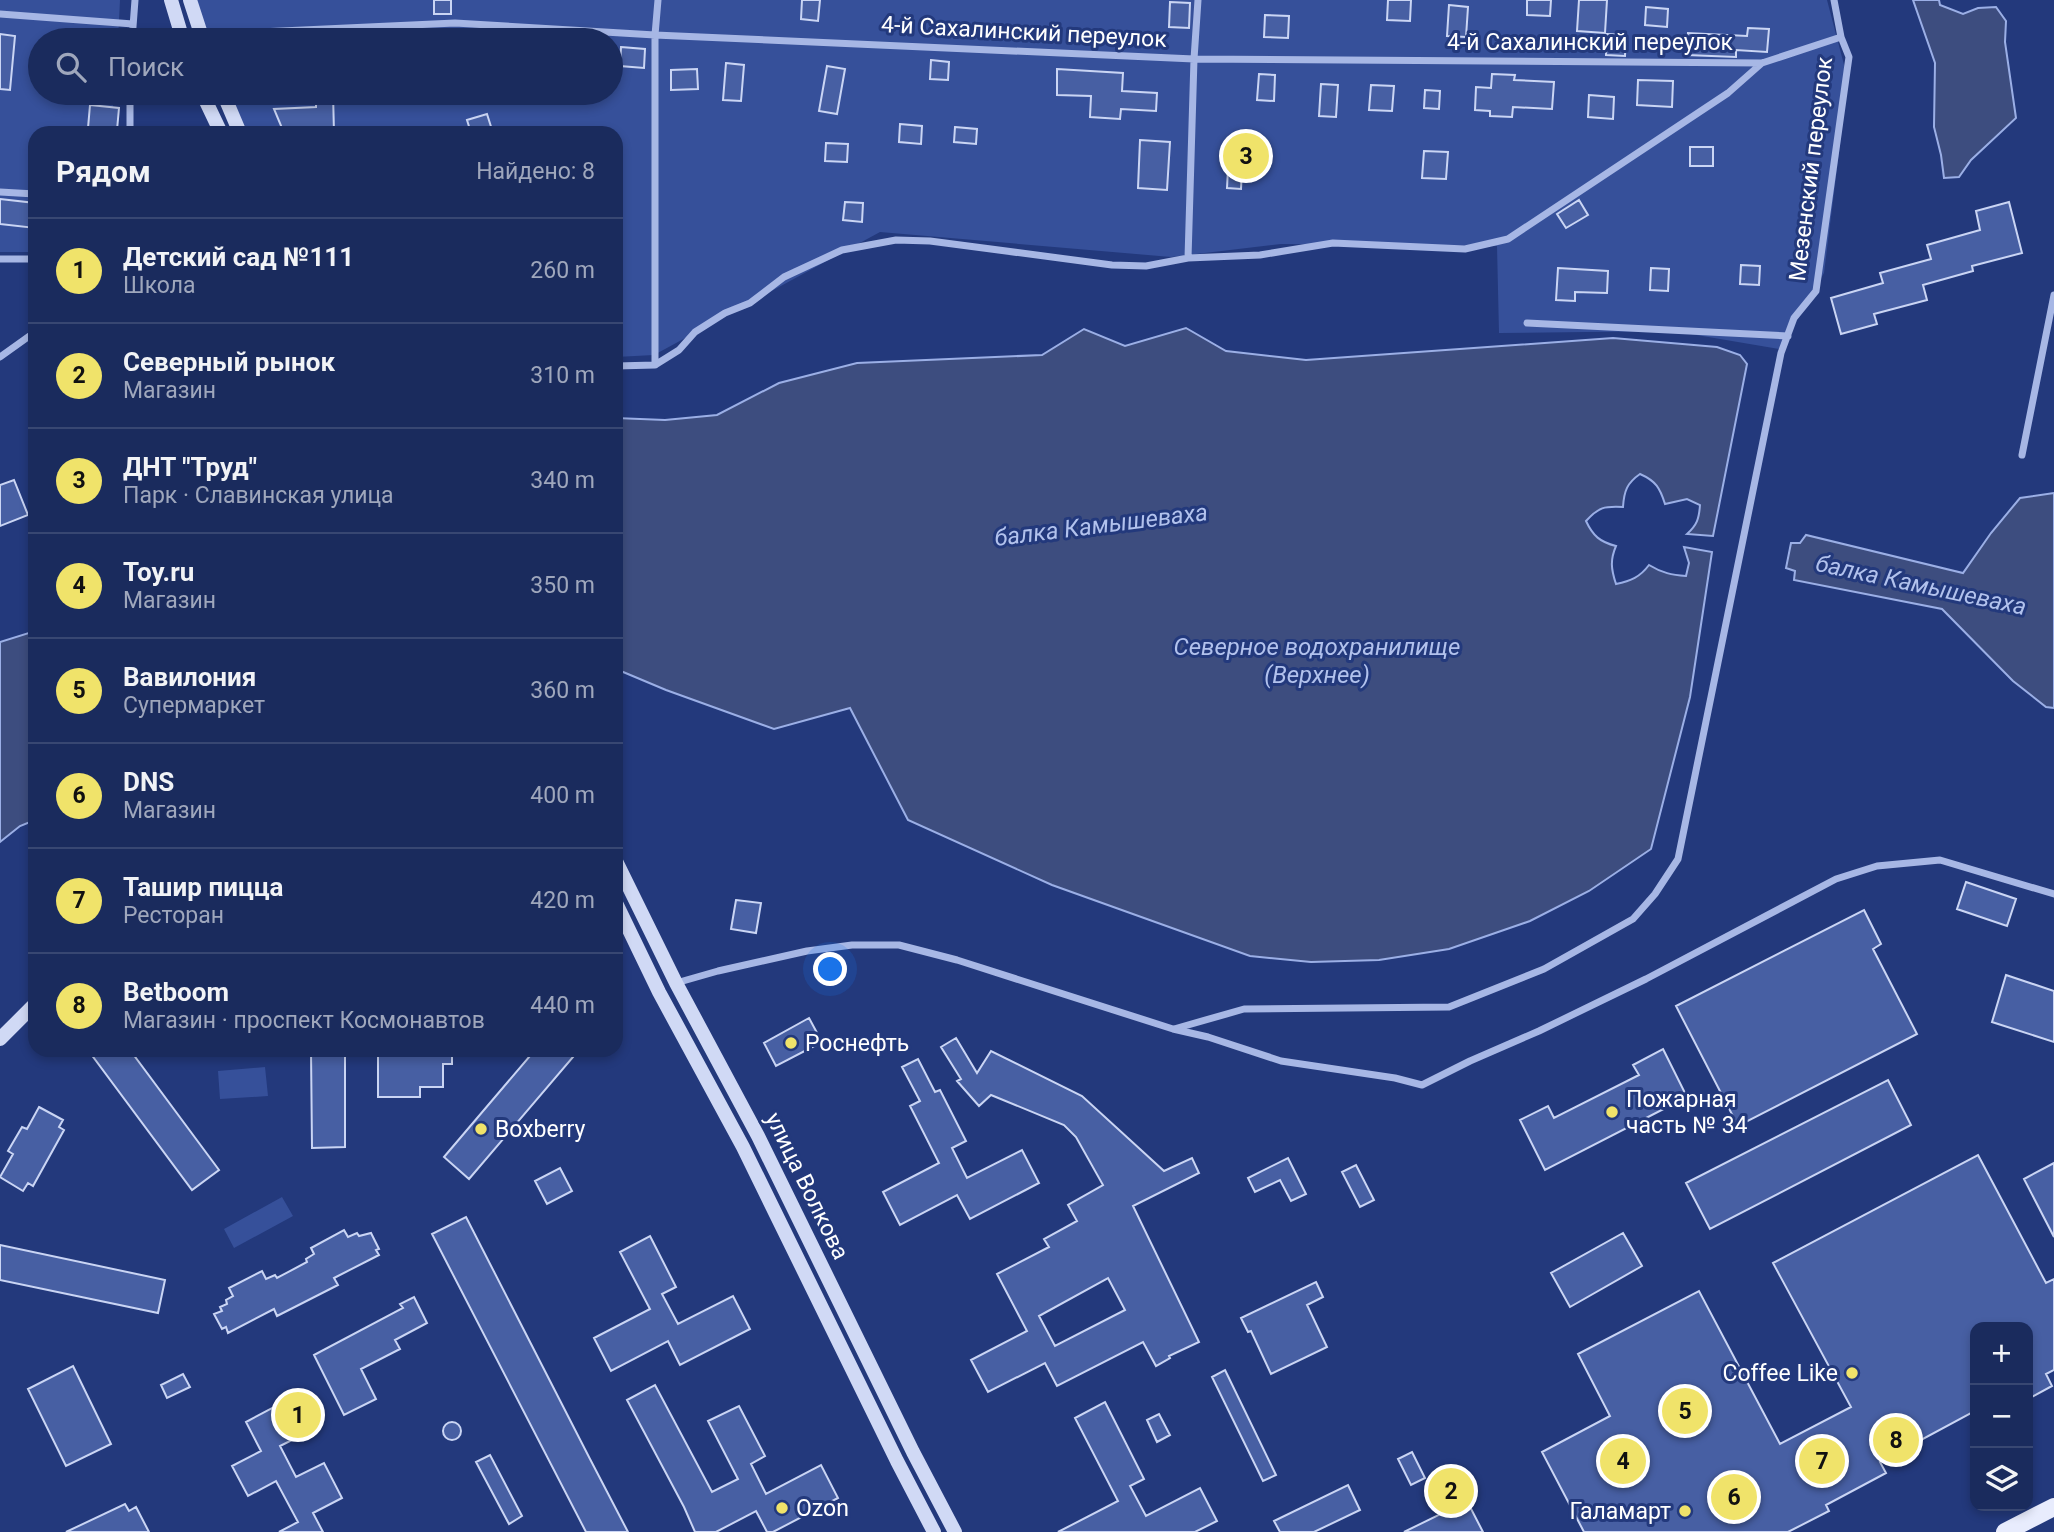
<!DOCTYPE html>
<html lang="ru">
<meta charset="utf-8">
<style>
body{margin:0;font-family:Roboto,sans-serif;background:#273766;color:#f1f3f6}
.controls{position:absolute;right:21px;bottom:21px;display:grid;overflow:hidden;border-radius:14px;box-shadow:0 4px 10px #0003}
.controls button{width:63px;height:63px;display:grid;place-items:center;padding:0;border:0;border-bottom:2px solid #384772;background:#1a2b5d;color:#f1f3f6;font:35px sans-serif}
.you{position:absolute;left:831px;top:970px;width:24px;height:24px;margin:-18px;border:5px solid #fff;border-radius:50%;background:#1a73e8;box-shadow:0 0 0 10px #1a73e833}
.badge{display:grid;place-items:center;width:46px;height:46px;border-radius:50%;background:#f0e36a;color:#111;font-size:23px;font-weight:700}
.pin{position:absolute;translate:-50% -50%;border:4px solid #fff;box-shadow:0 2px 7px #0006}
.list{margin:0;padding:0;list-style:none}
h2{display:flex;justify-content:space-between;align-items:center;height:91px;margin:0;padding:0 28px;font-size:30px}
h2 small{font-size:23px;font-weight:400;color:#9fa7bc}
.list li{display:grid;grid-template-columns:46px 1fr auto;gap:21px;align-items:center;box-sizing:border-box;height:105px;padding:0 28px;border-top:2px solid #384772}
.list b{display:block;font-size:26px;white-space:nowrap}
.list p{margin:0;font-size:23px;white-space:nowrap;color:#9fa7bc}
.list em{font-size:23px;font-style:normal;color:#9fa7bc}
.icon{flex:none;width:38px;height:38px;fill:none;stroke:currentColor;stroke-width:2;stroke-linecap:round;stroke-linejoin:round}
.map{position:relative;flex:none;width:2054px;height:1532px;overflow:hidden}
.search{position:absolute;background:#1a2b5d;box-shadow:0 4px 10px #0003;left:28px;top:28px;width:595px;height:77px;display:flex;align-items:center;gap:18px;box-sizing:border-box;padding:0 24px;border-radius:38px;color:#9fa7bc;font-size:26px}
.panel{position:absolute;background:#1a2b5d;box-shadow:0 4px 10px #0003;left:28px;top:126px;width:595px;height:931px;border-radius:21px}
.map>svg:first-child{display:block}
.green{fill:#36509a}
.water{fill:#3d4d7f;stroke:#9bafe6;stroke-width:2}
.building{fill:#475fa3;stroke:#cad5f4;stroke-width:2;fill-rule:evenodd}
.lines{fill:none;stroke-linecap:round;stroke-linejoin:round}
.street{stroke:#a7b7e5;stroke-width:7}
.secondary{stroke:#d0d9f5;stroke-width:14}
.primary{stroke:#e8ecfd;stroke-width:18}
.poi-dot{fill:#f0e36a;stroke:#23397c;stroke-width:2.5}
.labels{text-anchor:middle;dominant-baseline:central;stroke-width:6;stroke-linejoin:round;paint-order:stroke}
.street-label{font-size:23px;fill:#fff;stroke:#23397c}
.poi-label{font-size:23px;fill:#fff;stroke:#23397c;text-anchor:start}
.water-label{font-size:24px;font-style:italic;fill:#b2c2ed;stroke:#23397c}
</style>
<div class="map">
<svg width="2054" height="1532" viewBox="0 0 2054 1532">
<rect width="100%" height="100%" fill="#23397c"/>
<path class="green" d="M0 0H120L118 40H40V93H114L111 133H35V252H0Z
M197 0H1827L1848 80 1824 273 1779 349 1673 331 1499 333 1497 246 1281 244 1171 257 880 232 654 355 616 357V133H245L228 93H611V40H208Z
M265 1067 268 1096 220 1099 218 1071Z
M282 1197 293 1216 234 1248 224 1229Z"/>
<path class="water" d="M1913 0H1939L1940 5 1963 14 1978 8 1996 7 2006 21 2005 42 2016 118 1971 160 1959 177 1944 178 1941 155 1934 127 1935 63Z
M1186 328 1226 351 1306 360 1613 338 1717 347 1740 355 1747 364 1713 536 1687 534C1697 525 1699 519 1700 505L1687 499 1665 504C1660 488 1656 481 1640 474 1627 483 1624 491 1623 507 1604 506 1599 507 1586 521 1593 536 1600 542 1616 546 1610 560 1611 569 1616 584 1631 581 1640 577 1649 565 1662 573 1672 575 1686 576L1689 563 1684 547 1712 552 1690 697 1651 849 1589 891 1530 921 1449 949 1379 960 1311 962 1250 956 1052 885 908 820 850 708 774 729 666 690 616 669V418L665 420 717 415 779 383 857 363 1042 355 1084 329 1125 346Z
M2054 493V708L2046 707 2013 681 1942 609 1794 580 1795 571 1786 568 1791 543H1800L1806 535 1963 573 1991 533 2020 498Z
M35 631V820L20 826 0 842V642Z"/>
<path class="building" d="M434 0H451V14H434Z
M802 0H820L818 21 801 19Z
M1388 0H1411L1410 21 1387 20Z
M1527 0H1551L1550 16 1527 15Z
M1579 0H1607L1605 33 1577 31Z
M1170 2 1190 3 1189 28 1169 27Z
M1449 5 1468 7 1466 37 1447 36Z
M1646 7 1668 9 1667 27 1645 25Z
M1265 15 1289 16 1288 38 1264 37Z
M1748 28 1769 29 1767 52 1736 50V57L1687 55 1688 33 1747 36Z
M0 34 15 36 10 90 0 89Z
M1607 34 1626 35 1625 56 1606 55Z
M621 47 645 49 644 68 620 66Z
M931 60 949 62 948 80 930 79Z
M726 63 744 65 741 101 723 100Z
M827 66 845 69 837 114 819 111Z
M697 69 698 89 671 90V70Z
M1057 69 1123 73 1122 91 1157 93 1156 111 1121 109 1120 119 1090 117 1091 96 1057 95Z
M1259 74 1275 75 1274 101 1257 100Z
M1492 74 1515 75 1514 80 1554 82 1552 109 1513 107 1512 117 1490 116V111L1475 110 1476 87 1491 88Z
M1638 80 1673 81 1672 107 1637 105Z
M1321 84 1338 85 1336 117 1319 116Z
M1371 85 1394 86 1392 111 1369 110Z
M1425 90 1440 91 1439 109 1424 108Z
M316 93H333L334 133H284L274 109 316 107Z
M1589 95 1614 97 1613 119 1588 117Z
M90 105 119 108 117 130 88 128Z
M487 114 493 133H471L467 120Z
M900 124 922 126 921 144 899 142Z
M955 127 977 129 976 144 954 142Z
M1140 140 1170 142 1167 190 1138 188Z
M826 143 848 144 847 162 825 161Z
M1690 147H1713V166H1690Z
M1424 151 1448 152 1446 179 1422 178Z
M1228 169 1242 170 1241 189 1227 188Z
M0 199 35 203V228L0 224Z
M1579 200 1588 215 1566 228 1557 214Z
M845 202 863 203 862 222 843 220Z
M2009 202 2022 253 1972 266 1973 271 1923 285 1927 300 1874 314 1877 324 1841 334 1831 298 1883 283 1880 273 1931 259 1927 245 1980 230 1976 211Z
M1741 265 1760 266 1759 285 1740 284Z
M1558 268 1608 271 1607 293 1575 292V301L1556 300Z
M1651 268 1669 269 1668 291 1650 290Z
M14 480 28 515 0 526V485Z
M1966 882 2016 899 2007 926 1957 909Z
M736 900 761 903 756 933 731 929Z
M1864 910 1881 944 1873 949 1917 1034 1738 1126 1676 1006Z
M2006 975 2054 991V1042L1992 1022Z
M809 1018 822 1042 776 1066 764 1043Z
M956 1038 977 1073 991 1051 1082 1096 1164 1171 1192 1158 1199 1173 1133 1206 1199 1342 1169 1356 1170 1358 1156 1366 1143 1342 1057 1386 1045 1363 988 1392 971 1360 1027 1331 997 1274 1049 1247 1044 1239 1077 1221 1068 1205 1103 1185 1076 1137 1064 1125 991 1095 979 1106 957 1081 961 1079 941 1047ZM1108 1278 1125 1310 1055 1346 1039 1316Z
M1663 1049 1687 1097 1545 1170 1520 1120 1548 1106 1554 1118 1639 1075 1633 1065Z
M88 1050H130L219 1170 192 1190Z
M311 1050H345V1147L312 1148Z
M378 1050H452V1064H443V1087H420V1097H378Z
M535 1050H579L469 1179 444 1157Z
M918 1059 935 1092 940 1090 966 1141 952 1148 967 1178 1022 1150 1039 1183 970 1219 957 1195 900 1225 883 1192 939 1163 910 1106 920 1101 902 1067Z
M1888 1080 1911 1125 1710 1229 1686 1183Z
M39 1107 63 1120 59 1127 64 1130 33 1186 28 1183 23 1191 0 1177 13 1154 8 1151 22 1127 27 1129Z
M1978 1155 2046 1283 2054 1279V1370L2046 1374 2052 1386 2028 1399V1327H1975V1411L1880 1462 1886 1473 1826 1505 1829 1511 1788 1532H1584L1542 1452 1610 1416 1578 1354 1699 1291 1780 1444 1851 1407 1773 1263Z
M1288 1158 1306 1194 1291 1201 1280 1180 1255 1192 1248 1178Z
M2054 1163V1237L2024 1179Z
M1356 1165 1374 1200 1360 1207 1342 1172Z
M560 1168 572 1191 547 1204 535 1181Z
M466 1217 590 1459 628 1532H586L432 1234Z
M344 1230 348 1237 357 1233 359 1236 371 1233 379 1249 376 1250 379 1255 334 1278 338 1285 277 1316 274 1309 228 1333 226 1327 222 1329 214 1314 222 1311 220 1307 227 1304 226 1300 233 1296 229 1288 262 1271 266 1279 275 1275 277 1278 307 1262 306 1259 314 1254 311 1248Z
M1623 1233 1642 1266 1570 1307 1551 1273Z
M650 1236 676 1287 662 1294 678 1324 733 1296 750 1329 680 1365 668 1341 611 1371 594 1338 650 1309 620 1252Z
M0 1245 165 1280 158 1313 0 1280Z
M1316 1282 1323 1297 1307 1305 1327 1347 1271 1374 1251 1331 1248 1332 1241 1318Z
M414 1297 427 1323 395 1340 400 1349 361 1369 376 1399 344 1415 314 1355 403 1308 400 1304Z
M73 1366 111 1444 66 1466 28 1389Z
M1225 1370 1276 1475 1263 1481 1212 1377Z
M183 1374 190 1387 167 1398 161 1385Z
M655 1385 712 1492 738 1479 708 1421 739 1406 765 1456 751 1464 766 1494 821 1465 838 1498 773 1532H767L756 1511 716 1532H695L684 1507 627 1400Z
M291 1398 308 1432 280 1446 296 1477 324 1463 342 1498 313 1513 323 1532H279L298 1522 276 1481 248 1496 232 1466 261 1451 246 1422Z
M1105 1402 1144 1479 1130 1486 1146 1516 1200 1488 1217 1521 1195 1532H1058L1118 1501 1075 1418Z
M1159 1414 1170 1435 1157 1442 1147 1420Z
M443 1431a9 9 0 1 1 18 0a9 9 0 1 1-18 0Z
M1412 1452 1425 1478 1411 1485 1398 1459Z
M490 1455 522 1516 509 1524 476 1462Z
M1348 1485 1360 1510 1314 1532H1280L1274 1521Z
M1467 1501 1483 1532H1404Z
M125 1504 129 1511 136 1507 149 1532H66Z"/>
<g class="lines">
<path class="street" d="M0 14 133 24
M132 40 135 0
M203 40 235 33 455 23 655 35 1194 59 1762 63 1841 37
M130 93V133
M0 192 35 194
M1188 258 1194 59 1198 0
M0 259H35
M1527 323 1788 336
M0 357 35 332
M655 365V35L658 0
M616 366 655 365 679 350 695 332 725 313 750 303 784 277 842 250 896 240 930 241 1112 265 1146 266 1188 258 1260 255 1333 243 1465 249 1508 239 1728 93 1762 63
M2022 455 2054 295
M676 983 718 971 807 951 852 945H899L957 960 1173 1029 1208 1037 1281 1061 1395 1078 1422 1085 1470 1061 1539 1031 1646 979 1836 879 1877 866 1940 860 2054 894
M1174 1029 1244 1009 1449 1007 1544 969 1633 919 1655 894 1678 859 1781 353 1794 318 1816 291 1849 57 1841 37 1834 0"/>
<path class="secondary" d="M171 0 183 40
M190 0 203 40
M202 93 221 133
M223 93 240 133
M616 861 676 983 758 1136 913 1452 955 1532
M616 903 659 992 743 1147 897 1461 934 1532
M0 1039 35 1004"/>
<path class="primary" d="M2005 1532 2054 1507"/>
</g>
<g class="poi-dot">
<circle cx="791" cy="1043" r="7"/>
<circle cx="1612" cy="1112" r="7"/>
<circle cx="481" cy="1129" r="7"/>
<circle cx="1852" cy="1373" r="7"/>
<circle cx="782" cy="1508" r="7"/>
<circle cx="1685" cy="1511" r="7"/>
</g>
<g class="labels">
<g class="street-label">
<text transform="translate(1024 32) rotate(3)">4-й Сахалинский переулок</text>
<text x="1590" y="42">4-й Сахалинский переулок</text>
<text transform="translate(1811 169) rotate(-83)">Мезенский переулок</text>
<text transform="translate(807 1186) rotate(64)">улица Волкова</text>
</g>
<g class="poi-label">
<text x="805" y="1043">Роснефть</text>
<text x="1626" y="1099">Пожарная<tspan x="1626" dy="26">часть № 34</tspan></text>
<text x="495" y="1129">Boxberry</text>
<text x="1838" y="1373" text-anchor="end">Coffee Like</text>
<text x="796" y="1508">Ozon</text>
<text x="1671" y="1511" text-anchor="end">Галамарт</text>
</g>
<g class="water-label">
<text transform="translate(1101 525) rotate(-7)">балка Камышеваха</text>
<text transform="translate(1921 585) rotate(12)">балка Камышеваха</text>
<text x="1317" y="647">Северное водохранилище<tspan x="1317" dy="28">(Верхнее)</tspan></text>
</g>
</g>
</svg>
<div class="controls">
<button>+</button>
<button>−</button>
<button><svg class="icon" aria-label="layers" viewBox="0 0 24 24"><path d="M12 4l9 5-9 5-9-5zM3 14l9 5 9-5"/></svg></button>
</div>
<div class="you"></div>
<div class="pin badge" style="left:298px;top:1415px">1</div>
<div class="pin badge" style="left:1451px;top:1491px">2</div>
<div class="pin badge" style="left:1246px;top:156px">3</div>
<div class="pin badge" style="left:1623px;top:1461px">4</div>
<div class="pin badge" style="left:1685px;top:1411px">5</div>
<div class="pin badge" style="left:1734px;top:1497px">6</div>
<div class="pin badge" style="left:1822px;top:1461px">7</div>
<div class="pin badge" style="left:1896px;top:1440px">8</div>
<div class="search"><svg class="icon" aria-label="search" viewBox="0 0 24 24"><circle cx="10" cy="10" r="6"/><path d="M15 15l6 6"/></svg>Поиск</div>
<section class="panel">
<h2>Рядом<small>Найдено: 8</small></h2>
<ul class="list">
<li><span class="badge">1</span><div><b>Детский сад №111</b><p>Школа</p></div><em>260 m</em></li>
<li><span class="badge">2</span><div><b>Северный рынок</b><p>Магазин</p></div><em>310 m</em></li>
<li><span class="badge">3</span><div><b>ДНТ &quot;Труд&quot;</b><p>Парк · Славинская улица</p></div><em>340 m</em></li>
<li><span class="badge">4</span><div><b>Toy.ru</b><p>Магазин</p></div><em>350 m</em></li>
<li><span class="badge">5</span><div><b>Вавилония</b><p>Супермаркет</p></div><em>360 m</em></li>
<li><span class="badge">6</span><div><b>DNS</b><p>Магазин</p></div><em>400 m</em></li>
<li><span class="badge">7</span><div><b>Ташир пицца</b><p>Ресторан</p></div><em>420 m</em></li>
<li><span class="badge">8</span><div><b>Betboom</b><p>Магазин · проспект Космонавтов</p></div><em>440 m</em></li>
</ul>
</section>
</div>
